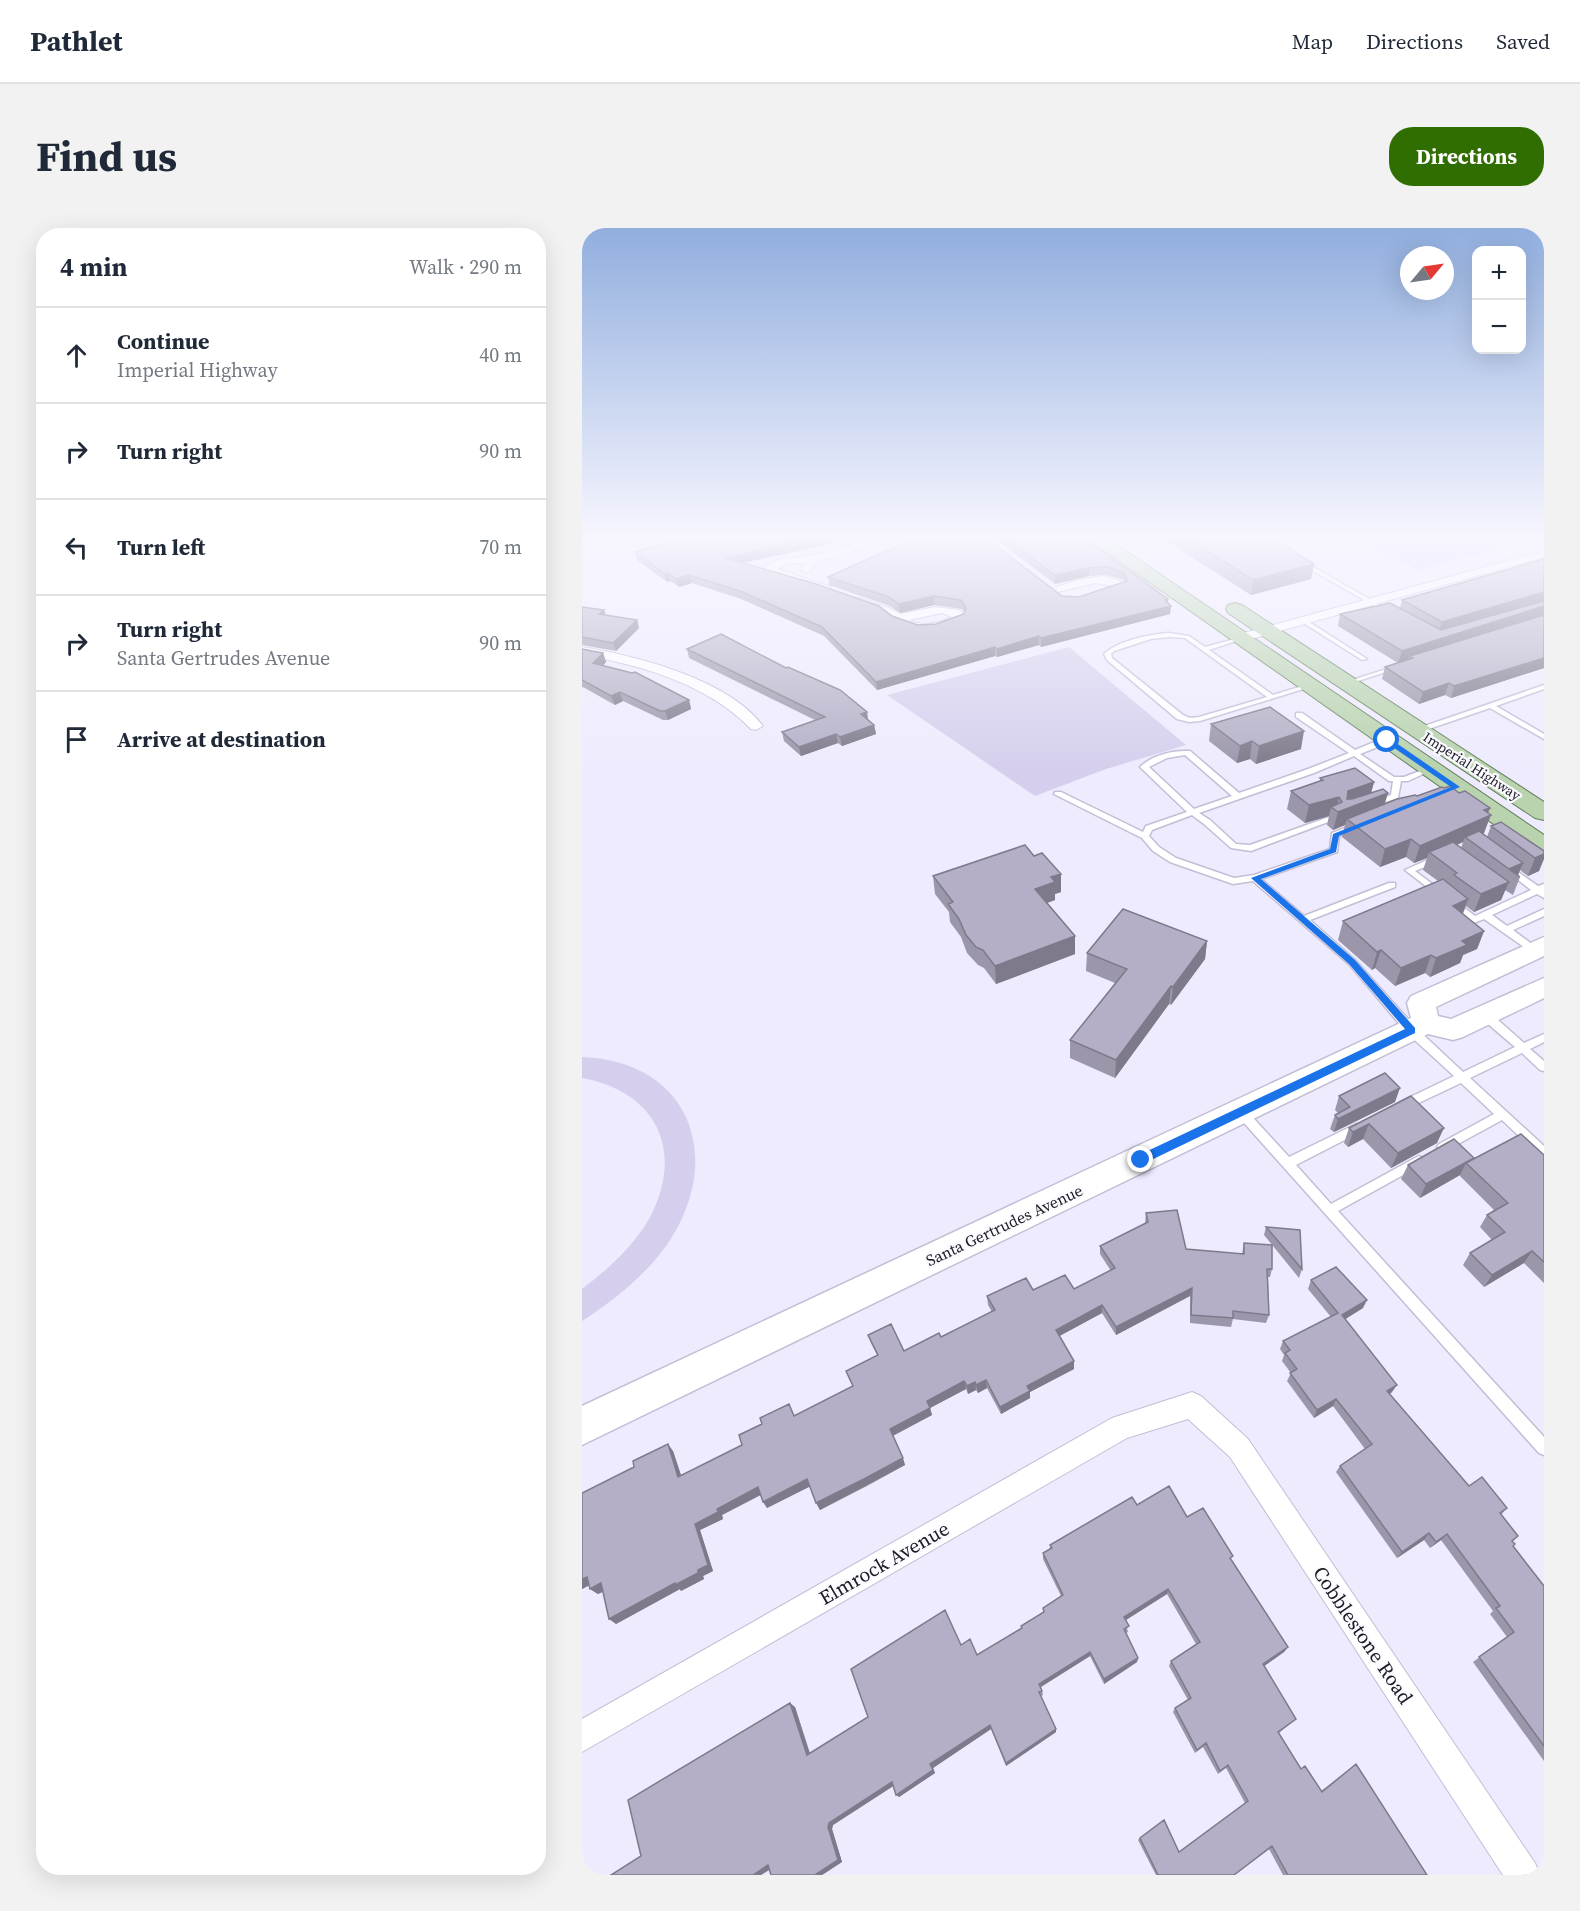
<!DOCTYPE html>
<meta charset="utf-8">
<style>
body{margin:0;font-family:"Source Serif 4",serif;background:#f2f2f3;color:#1f2937}
.controls{position:absolute;right:18px;top:18px;display:grid;overflow:hidden;border-radius:12px;box-shadow:0 6px 24px #0002}
.controls button{width:54px;height:54px;display:grid;place-items:center;padding:0;border:0;border-bottom:2px solid #e0e1e3;background:#fff;color:#1f2937;font:30px sans-serif}
.compass{position:absolute;left:818px;top:18px;width:54px;height:54px;border-radius:50%;background:#fff;box-shadow:0 6px 24px #0002;rotate:61deg}
.stop{position:absolute;width:18px;height:18px;margin:-14px;border:4px solid #1a73e8;border-radius:50%;background:#fff}
.stop.end{background:#1a73e8;border-color:#fff;box-shadow:0 2px 6px #0008}
.list{margin:0;padding:0;list-style:none}
h2{display:flex;justify-content:space-between;align-items:center;height:78px;margin:0;padding:0 24px;font-size:26px}
h2 small{font-size:20px;font-weight:400;color:#747a83}
.list li{display:grid;grid-template-columns:39px 1fr auto;gap:18px;align-items:center;box-sizing:border-box;height:96px;padding:0 24px;border-top:2px solid #e0e1e3}
.list b{display:block;font-size:22px;white-space:nowrap}
.list p{margin:0;font-size:20px;white-space:nowrap;color:#747a83}
.list em{font-size:20px;font-style:normal;color:#747a83}
.icon{flex:none;width:33px;height:33px;fill:none;stroke:currentColor;stroke-width:2;stroke-linecap:round;stroke-linejoin:round}
.map{position:relative;flex:none;width:962px;height:1647px;overflow:hidden;border-radius:24px}
header{display:flex;align-items:center;gap:36px;box-sizing:border-box;height:84px;padding:0 30px;background:#fff;border-bottom:2px solid #e0e1e3}
header strong{font-size:28px}
nav{display:flex;gap:33px;margin-inline-start:auto;font-size:21px}
.intro{display:flex;align-items:center;justify-content:space-between;box-sizing:border-box;height:144px;padding:0 36px}
h1{margin:0;font-size:42px}
.button{padding:15px 27px;border-radius:24px;background:#306e02;color:#fff;font-size:21px;font-weight:700}
main{display:flex;gap:36px;padding:0 36px}
aside{flex:1;background:#fff;border-radius:24px;box-shadow:0 6px 24px #0002}
.map>svg:first-child{display:block}
.green{fill:#d5cfed}
.lines{fill:none;stroke-linecap:round;stroke-linejoin:round}
.lane-casing{stroke:#c2bed5;stroke-width:3}
.street-casing{stroke:#c2bed5;stroke-width:2}
.secondary-casing{stroke:#c2bed5;stroke-width:3}
.primary-casing{stroke:#63805a;stroke-width:2}
.lane{fill:#fff;fill-rule:evenodd}
.street{fill:#fff;fill-rule:evenodd}
.secondary{fill:#fff;fill-rule:evenodd}
.primary{fill:#b8d3ad;fill-rule:evenodd}
.wall{fill:#9b96aa;fill-rule:evenodd}
.shaded-wall{fill:#7e7a8b}
.building{fill:#b4afc6;stroke:#7e7a8b;stroke-width:1.5}
.route{fill:#1a73e8}
.labels{text-anchor:middle;dominant-baseline:central;stroke-width:4.5;stroke-linejoin:round;paint-order:stroke}
.far-street-label{font-size:14px;fill:#1c1b23;stroke:#fbfaff}
.street-label{font-size:16px;fill:#1c1b23;stroke:#fbfaff}
.near-street-label{font-size:20px;fill:#1c1b23;stroke:#fbfaff}
</style>
<header>
<strong>Pathlet</strong>
<nav><a>Map</a><a>Directions</a><a>Saved</a></nav>
</header>
<div class="intro"><h1>Find us</h1><a class="button">Directions</a></div>
<main>
<aside>
<h2>4 min<small>Walk · 290 m</small></h2>
<ul class="list">
<li><svg class="icon" aria-label="ahead" viewBox="0 0 24 24"><path d="M12 20V5M6 11l6-6 6 6"/></svg><div><b>Continue</b><p>Imperial Highway</p></div><em>40 m</em></li>
<li><svg class="icon" aria-label="right" viewBox="0 0 24 24"><path d="M7 20v-9h11M14 6l5 5-5 5"/></svg><div><b>Turn right</b></div><em>90 m</em></li>
<li><svg class="icon" aria-label="left" viewBox="0 0 24 24"><path d="M17 20v-9H6M10 6l-5 5 5 5"/></svg><div><b>Turn left</b></div><em>70 m</em></li>
<li><svg class="icon" aria-label="right" viewBox="0 0 24 24"><path d="M7 20v-9h11M14 6l5 5-5 5"/></svg><div><b>Turn right</b><p>Santa Gertrudes Avenue</p></div><em>90 m</em></li>
<li><svg class="icon" aria-label="arrive" viewBox="0 0 24 24"><path d="M6 21V4h12l-3 4 3 4H6"/></svg><div><b>Arrive at destination</b></div></li>
</ul>
</aside>
<div class="map">
<svg width="962" height="1647" viewBox="0 0 962 1647">
<rect width="100%" height="100%" fill="#eeebfe"/>
<path class="green" d="M780 311H950L835 342Z
M487 419 604 517 524 541 453 568 305 467Z
M0 829C105 833 142 924 90 1009 69 1043 33 1072 0 1093V1061C25 1042 51 1019 67 991 103 924 76 864 0 850Z"/>
<g class="lines">
<g class="lane-casing">
<path id="lane" d="M717 333H721L810 384 805 385 717 335Z
M722 391 724 392 785 431 780 432 720 394 719 393Z
M587 405 607 408 623 419 660 409V411L627 422 691 467 727 456 731 458 618 493 607 494 595 491 525 432 522 426C535 413 568 406 587 405ZM587 409 603 410 685 469 617 489 608 490 601 487 530 430 529 426 532 423 569 411Z
M814 438 819 439 767 456 761 455Z
M962 457V461L914 478 962 506V511L908 480 838 504 831 502Z
M714 485H720L773 522 802 510H808V514L778 526 812 549H822L848 539 852 541 826 553H819L816 570 791 578H788V574L809 567 811 553H807L772 528 732 545 617 585 628 592 654 616 668 617 747 589H753L754 591 669 623 649 620 622 596 610 587 570 602 567 608 577 619 594 630 652 650 672 647 748 621 750 605 771 597H777V601L757 608 755 624 679 651 722 688 807 655H813V659L728 692 773 732 833 799 881 844 933 819 899 790 898 787 899 784H907L942 815 962 806V814L948 821 962 833V843L958 842 940 825 888 850 962 918V930L958 928 920 892 865 922 861 924 857 922 855 919 857 916 912 886 879 855 826 880H818L816 877 818 874 872 848 825 805 767 736 671 653 651 656 588 634 571 623 560 610 472 566 473 564H479L561 604 564 598 605 584 558 539C570 527 591 522 608 523L657 565 726 541 767 525 714 489ZM603 527 650 568 612 581 567 539 585 530Z
M854 628 857 629V633L833 643 861 664 863 666 861 668 858 669 823 642Z
M929 639 956 658 962 656V670L955 666 910 687 925 698 962 681V688L931 702 955 720 957 722 955 724H949L902 691 892 695 889 694 865 675 867 673H873L893 688 949 662 926 644 925 642Z
M659 880 663 881 707 929 774 896H782L784 899 782 902 714 937 749 976 833 930 837 928 841 930 843 933 841 936 756 983 962 1209V1227L957 1225 655 887 653 884 655 881Z"/>
</g>
<g class="street-casing">
<path id="street" d="M293 311H317L235 333 228 343 224 344 218 341 223 335H207L195 341 249 359V363H241L186 345 183 340C198 326 215 332 233 327 253 322 273 315 293 311Z
M962 323V329L662 413 658 414 652 410 654 407Z
M522 348 541 354 543 360 516 370 512 369V365L531 358 513 355 472 365 466 362 496 352Z
M278 370 307 380 319 386 353 379 378 382 383 390 368 399 333 404 299 384 274 375V371ZM360 385 370 389C357 395 340 399 327 392Z
M0 419C55 428 146 451 181 498L174 502 169 501C125 456 60 437 0 427Z
M610 1164 619 1168 666 1211 953 1635 958 1647H921L648 1229 606 1191 545 1210 0 1524V1491L530 1190Z"/>
</g>
<g class="secondary-casing">
<path id="secondary" d="M962 709V728L854 779 856 788 869 791 962 750V770L881 809 871 812 846 806 0 1217V1178L829 790 825 775 829 768Z"/>
</g>
<g class="primary-casing">
<path id="primary" d="M506 311H526L962 607V627L953 625Z
M653 375 660 377 962 574V592L953 590 646 385 644 381 646 377Z"/>
</g>
<use href="#lane" class="lane"/>
<use href="#street" class="street"/>
<use href="#secondary" class="secondary"/>
<use href="#primary" class="primary"/>
</g>
<path class="wall" d="M413 311H503L586 374 588 386 459 419 457 417 415 429 413 428 295 462 242 408 159 371 110 355 97 359 88 353 85 354 55 332 53 324 249 316 161 335 336 397 354 396 383 385 380 381 352 377 318 385 308 378 247 357 246 349 497 369 542 354V352L524 347 507 348 473 356Z
M581 311H691L732 336 729 351 669 367Z
M962 331V440L869 470 863 467 837 476 800 451 803 439 816 435 756 398 758 386 818 380 820 372Z
M0 379 24 387 55 392 57 400 34 423 0 417Z
M0 421 21 425 24 434 21 438 107 472 109 481 86 492H81L41 473 33 477 1 459 0 460Z
M105 421 285 484 286 492 292 497 294 506 260 518 256 515 219 528 202 513 200 504 233 492 107 430Z
M629 496 719 521 674 536 668 531 655 535 627 513Z
M738 550 792 554 789 565 803 576 862 560 877 565 908 580 906 585 902 605H901L905 609 909 598 962 623 957 643 946 648 938 642 936 647 938 649 931 667 923 662 919 672 892 684 884 678 881 686 902 703 895 721 881 727 878 735 848 749 843 745 813 758 793 740 790 742 756 712 761 693 856 653 841 642 845 630 832 635 824 629 798 639 760 609 763 597 751 602 745 597 747 588 723 595 705 581 709 563 738 553ZM881 614 879 620 875 617Z
M452 628 479 646V664L473 666V672L465 675 493 708V726L414 756 402 740 396 737 385 725 379 709 368 694 367 684 353 666 351 648Z
M625 713 623 731 589 777 587 776 533 850 488 830V812L533 755 504 743 505 725Z
M757 868 813 874 752 904 748 901 753 887 756 885 753 882Z
M829 868 855 915 809 940 781 911 766 919 762 915 767 900Z
M962 927V1055L942 1035 902 1059 881 1037 888 1025 910 1012 898 999 905 987 912 982 878 948V947L838 970 819 951 826 937Z
M564 985 604 1021 660 1026 662 1015 690 1041 688 1049H686L687 1087 684 1095 651 1091 649 1099 608 1095V1068L534 1107 520 1085 477 1108 492 1141 448 1164V1170L419 1186 405 1160 396 1165 394 1162 386 1166 384 1161 348 1180 350 1187 311 1208 323 1237 285 1258 238 1282 228 1258 185 1280 179 1267 140 1287 141 1291 118 1302 131 1343 121 1348 122 1351 99 1363 98 1361 34 1396 21 1364 16 1366 8 1361 7 1357 0 1361V1265L91 1223 99 1248 160 1217 210 1183 212 1188 271 1158 264 1143 295 1127 289 1115 286 1107 322 1123 359 1109 410 1084 406 1077 405 1068 451 1062 492 1061 529 1043 518 1026V1018L563 996Z
M684 999 720 1041 717 1050 682 1007Z
M729 1052 781 1080 763 1091 810 1164 808 1166 887 1258 925 1280 919 1287 936 1308 931 1313V1318L962 1358V1533L891 1434 925 1409 908 1386 911 1383 859 1312 848 1320 842 1312 815 1330 754 1244 758 1238 783 1221 751 1178 732 1190 705 1153 709 1145 700 1133 702 1127 698 1121 701 1113 749 1089 726 1061Z
M555 1277 605 1289 650 1332 706 1419 702 1424 682 1438 714 1491 697 1505 719 1541 739 1563 774 1536 845 1647H701L687 1621 652 1647H574L556 1612 558 1610 597 1624 663 1575 644 1540 636 1546 621 1519 613 1525 591 1484 593 1480 606 1472 587 1438 589 1433 614 1416 585 1366 543 1392 546 1404 544 1405 556 1430 555 1434 522 1456 508 1428 459 1459 461 1467 459 1468 474 1504 424 1538 409 1501 351 1540 353 1545 317 1569 311 1558 251 1597 250 1601 260 1634 240 1647H189L187 1641 179 1647H29L59 1628 213 1479 228 1525 286 1489 379 1417 395 1427 439 1400V1398L461 1384V1380L479 1368 461 1331V1325L468 1320V1317Z"/>
<path class="shaded-wall" d="M232 311H249V316L145 338 143 330Z
M732 336 729 351 669 367 671 352Z
M507 340V348L473 356V347Z
M86 345 88 353 85 354 83 346Z
M107 347 110 355 97 359 94 351Z
M962 364V373L856 406 860 394Z
M352 368V377L318 385 317 376Z
M586 371 585 379 589 378 588 386 459 419V410Z
M962 378V387L828 428 827 432 816 435 820 423Z
M22 382 25 390 17 386Z
M55 392 57 400 34 423 31 415Z
M457 408V417L415 429V421Z
M413 419V428L295 462 294 454Z
M21 425 24 434 14 444 11 435Z
M962 430V440L869 470 872 458Z
M867 455 863 467 837 476 841 464Z
M38 464 41 473 33 477 29 468Z
M107 472 109 481 86 492 83 483Z
M285 484 286 493 279 486Z
M292 497 294 506 260 518 258 509Z
M722 503 719 521 674 536 677 518Z
M254 506 256 515 219 528 217 519Z
M670 513 668 531 655 535 658 518Z
M792 554 787 572 806 565 801 582 765 591 763 597 751 602 756 584 761 581 766 563Z
M757 569 754 583 749 579 747 588 723 595 727 577Z
M908 580 904 589 909 587 902 605 887 612 883 609 881 614 851 627 847 624 845 630 832 635 838 618 902 582Z
M829 611 824 629 798 639 803 621Z
M962 626V631L957 643 946 648 953 630Z
M941 635 936 647 927 641Z
M479 646V664L473 666V672L453 679V661L469 649Z
M927 654 919 672 892 684 899 666Z
M886 671 879 689 871 678Z
M902 703 895 721 881 727 878 735 848 749 854 730 880 713Z
M493 708V726L414 756 413 738Z
M625 713 623 731 589 777 591 759Z
M799 722 793 740 790 742 795 724Z
M849 727 843 745 813 758 819 740Z
M589 758 587 776 533 850 534 832Z
M818 860 813 874 752 904 756 891Z
M787 896 781 911 766 919 771 904Z
M862 900 855 915 809 940 816 925Z
M892 930 887 938 884 935 878 947 838 970 844 956Z
M950 1023 942 1035 902 1059 910 1047Z
M610 1060 608 1068 534 1107V1099Z
M785 1072 781 1080 757 1095 760 1087Z
M520 1077V1085L474 1110V1102Z
M492 1133V1141L448 1164V1170L419 1186 418 1179 445 1158Z
M404 1152 405 1160 396 1165 394 1157Z
M382 1153 384 1161 348 1180 350 1187 310 1208 308 1201 345 1173Z
M393 1154 394 1162 386 1166 385 1158Z
M815 1157 810 1164 801 1170 805 1163Z
M754 1171 751 1178 732 1190 735 1182Z
M86 1216 91 1223 102 1256 96 1249Z
M321 1230 323 1237 238 1282 234 1275Z
M225 1251 229 1258 185 1280 181 1274Z
M176 1259 180 1266 140 1287 141 1291 118 1302 131 1343 121 1348 122 1351 99 1363 98 1361 34 1396 27 1391 116 1342 113 1296 135 1281Z
M847 1305 842 1312 815 1330 820 1324Z
M865 1306 859 1312 848 1320 854 1314Z
M5 1349 12 1355 0 1361V1351Z
M19 1355 26 1361 16 1366 8 1361Z
M586 1361 585 1366 541 1394 542 1389Z
M706 1419 702 1424 678 1441 681 1436Z
M508 1424V1428L457 1460V1456Z
M556 1430 555 1434 522 1456V1451Z
M208 1475 213 1479 229 1530 225 1527Z
M408 1497 409 1501 351 1540 353 1545 317 1569 314 1567 348 1536Z
M474 1501V1504L424 1538V1535Z
M310 1554 313 1557 251 1597 250 1601 260 1634 240 1647H233L247 1595Z
M186 1637 192 1639 179 1647H171Z"/>
<path class="building" d="M98 311H232L143 330 231 355 297 378 310 388 336 397 354 396 382 386 384 380 379 372 352 368 317 376 307 369 246 349 331 311H405L480 368 497 369 545 353 542 344 525 339 507 340 473 347 424 311H503L586 371 583 372 589 378 459 410 457 408 415 421 413 419 294 454 240 399 158 363 107 347 94 351 86 345 83 346 53 324Z
M606 311H691L732 336 671 352Z
M962 331V364L860 394 820 372Z
M962 373V378L820 423 758 386 808 375 859 402Z
M0 379 22 382 17 386 55 392 31 415 0 409Z
M962 387V430L872 458 867 455 841 464 803 439 831 430 828 428Z
M139 406 204 440 206 439 258 462 285 484 279 486 292 497 258 509 254 506 217 519 200 504 243 489 105 421Z
M0 421 21 425 11 435 50 445 53 444 107 472 83 483H78L38 464 29 468 0 452Z
M688 479 722 503 677 518 670 513 658 518 629 496Z
M773 540 792 554 766 563 765 571H770L801 561 806 565 756 584 749 579 760 574 757 569 727 577 709 563 741 552 738 550Z
M868 558 877 565 883 563 908 580 902 582 909 587 838 618 829 611 803 621 765 591 815 571 833 567 835 568 860 559 862 560Z
M919 594 962 623V626L953 630 909 598Z
M897 603 941 635 927 641 938 649 883 609Z
M871 614 927 654 899 666 872 647 875 645 847 624Z
M443 617 452 628 460 625 479 646 469 649 473 654 453 661 493 708 413 738 401 722 394 719 384 707 377 691 366 676 371 674 351 648Z
M861 651 886 671 871 678 902 703 880 713 885 717 854 730 849 727 819 740 799 722 795 724 761 693Z
M541 681 625 713 591 759 589 758 534 832 488 812 545 741 505 725Z
M803 845 818 860 756 891 753 887 768 879 757 868Z
M829 868 862 900 816 925 787 896 771 904 767 900Z
M939 906 962 927V1034L950 1023 910 1047 888 1025 923 1004 905 987 926 975 884 935Z
M872 911 892 930 844 956 826 937Z
M595 982 604 1021 662 1026V1015L690 1017V1041H685L687 1087 651 1083V1090L609 1087 610 1060 534 1099 520 1077 474 1102 492 1133 445 1158 448 1163 418 1179 404 1152 394 1157 393 1154 385 1158 382 1153 345 1173 348 1180 308 1201 321 1230 282 1251 234 1275 225 1251 181 1274 176 1259 135 1281 136 1284 113 1296 126 1337 116 1342V1345L93 1357V1355L27 1391 19 1355 8 1361 5 1349 0 1351V1265L52 1239 51 1233 86 1216 96 1249 160 1217 157 1207 180 1196 178 1190 207 1176 212 1188 271 1158 264 1143 296 1127 286 1107 309 1096 322 1123 357 1105 359 1109 413 1082 405 1068 444 1050 451 1062 483 1047 492 1061 533 1040 518 1018 566 994 564 985Z
M684 999 718 1002 720 1041Z
M754 1039 785 1072 760 1087 815 1157 805 1163 887 1258 900 1249 925 1280 918 1285 936 1308 930 1313 933 1316 931 1318 962 1358V1518L897 1429 932 1404 914 1380 918 1378 865 1306 854 1314 847 1305 820 1324 758 1238 790 1216 754 1171 735 1182 708 1145 715 1141 703 1125 708 1122 701 1113 756 1085 729 1052Z
M587 1258 605 1289 621 1280 651 1328 648 1330 706 1419 681 1436 714 1491 696 1504 719 1541 723 1538 740 1564 774 1536 845 1647H706L690 1618 652 1647H576L558 1610 582 1592 597 1624 666 1573 646 1537 638 1543 624 1515 615 1522 593 1480 609 1470 589 1433 618 1414 586 1361 542 1389 547 1398 542 1401 556 1430 522 1451 508 1424 457 1456 460 1463 457 1464 474 1501 424 1535 408 1497 348 1536 351 1542 314 1567 310 1554 247 1595 246 1599 256 1632 233 1647H189L186 1637 171 1647H29L59 1628 46 1572 208 1475 225 1527 286 1489 269 1441 363 1382 379 1417 388 1411 395 1427 440 1400 439 1398 462 1384 461 1380 481 1367 461 1325 470 1320 468 1317 550 1269 555 1277Z"/>
<linearGradient id="sky" x2="0" y2="1"><stop stop-color="#91aede"/><stop offset="0.57" stop-color="#f7f6ff"/><stop offset="1" stop-color="#f7f6ff" stop-opacity="0"/></linearGradient>
<rect width="962" height="542" fill="url(#sky)"/>
<path class="route" d="M802 510H807L878 559 757 608 754 624 679 651 773 732 833 800V805L563 935H555V928L823 801 767 736 669 650 748 621 751 606 869 559 802 513Z"/>
<g class="labels">
<g class="far-street-label">
<text transform="translate(890 538) rotate(33)">Imperial Highway</text>
</g>
<g class="street-label">
<text transform="translate(422 997) rotate(-25)">Santa Gertrudes Avenue</text>
</g>
<g class="near-street-label">
<text transform="translate(302 1335) rotate(-30)">Elmrock Avenue</text>
<text transform="translate(781 1407) rotate(56)">Cobblestone Road</text>
</g>
</g>
</svg>
<div class="controls">
<button>+</button>
<button>−</button>
</div>
<svg class="compass" viewBox="-18 -18 36 36"><path d="M0-13l5 13h-10z" fill="#e53935"/><path d="M0 13l5-13h-10z" fill="#747a83"/></svg>
<div class="stop" style="left:805px;top:512px"></div>
<div class="stop end" style="left:559px;top:932px"></div>
</div>
</main>
